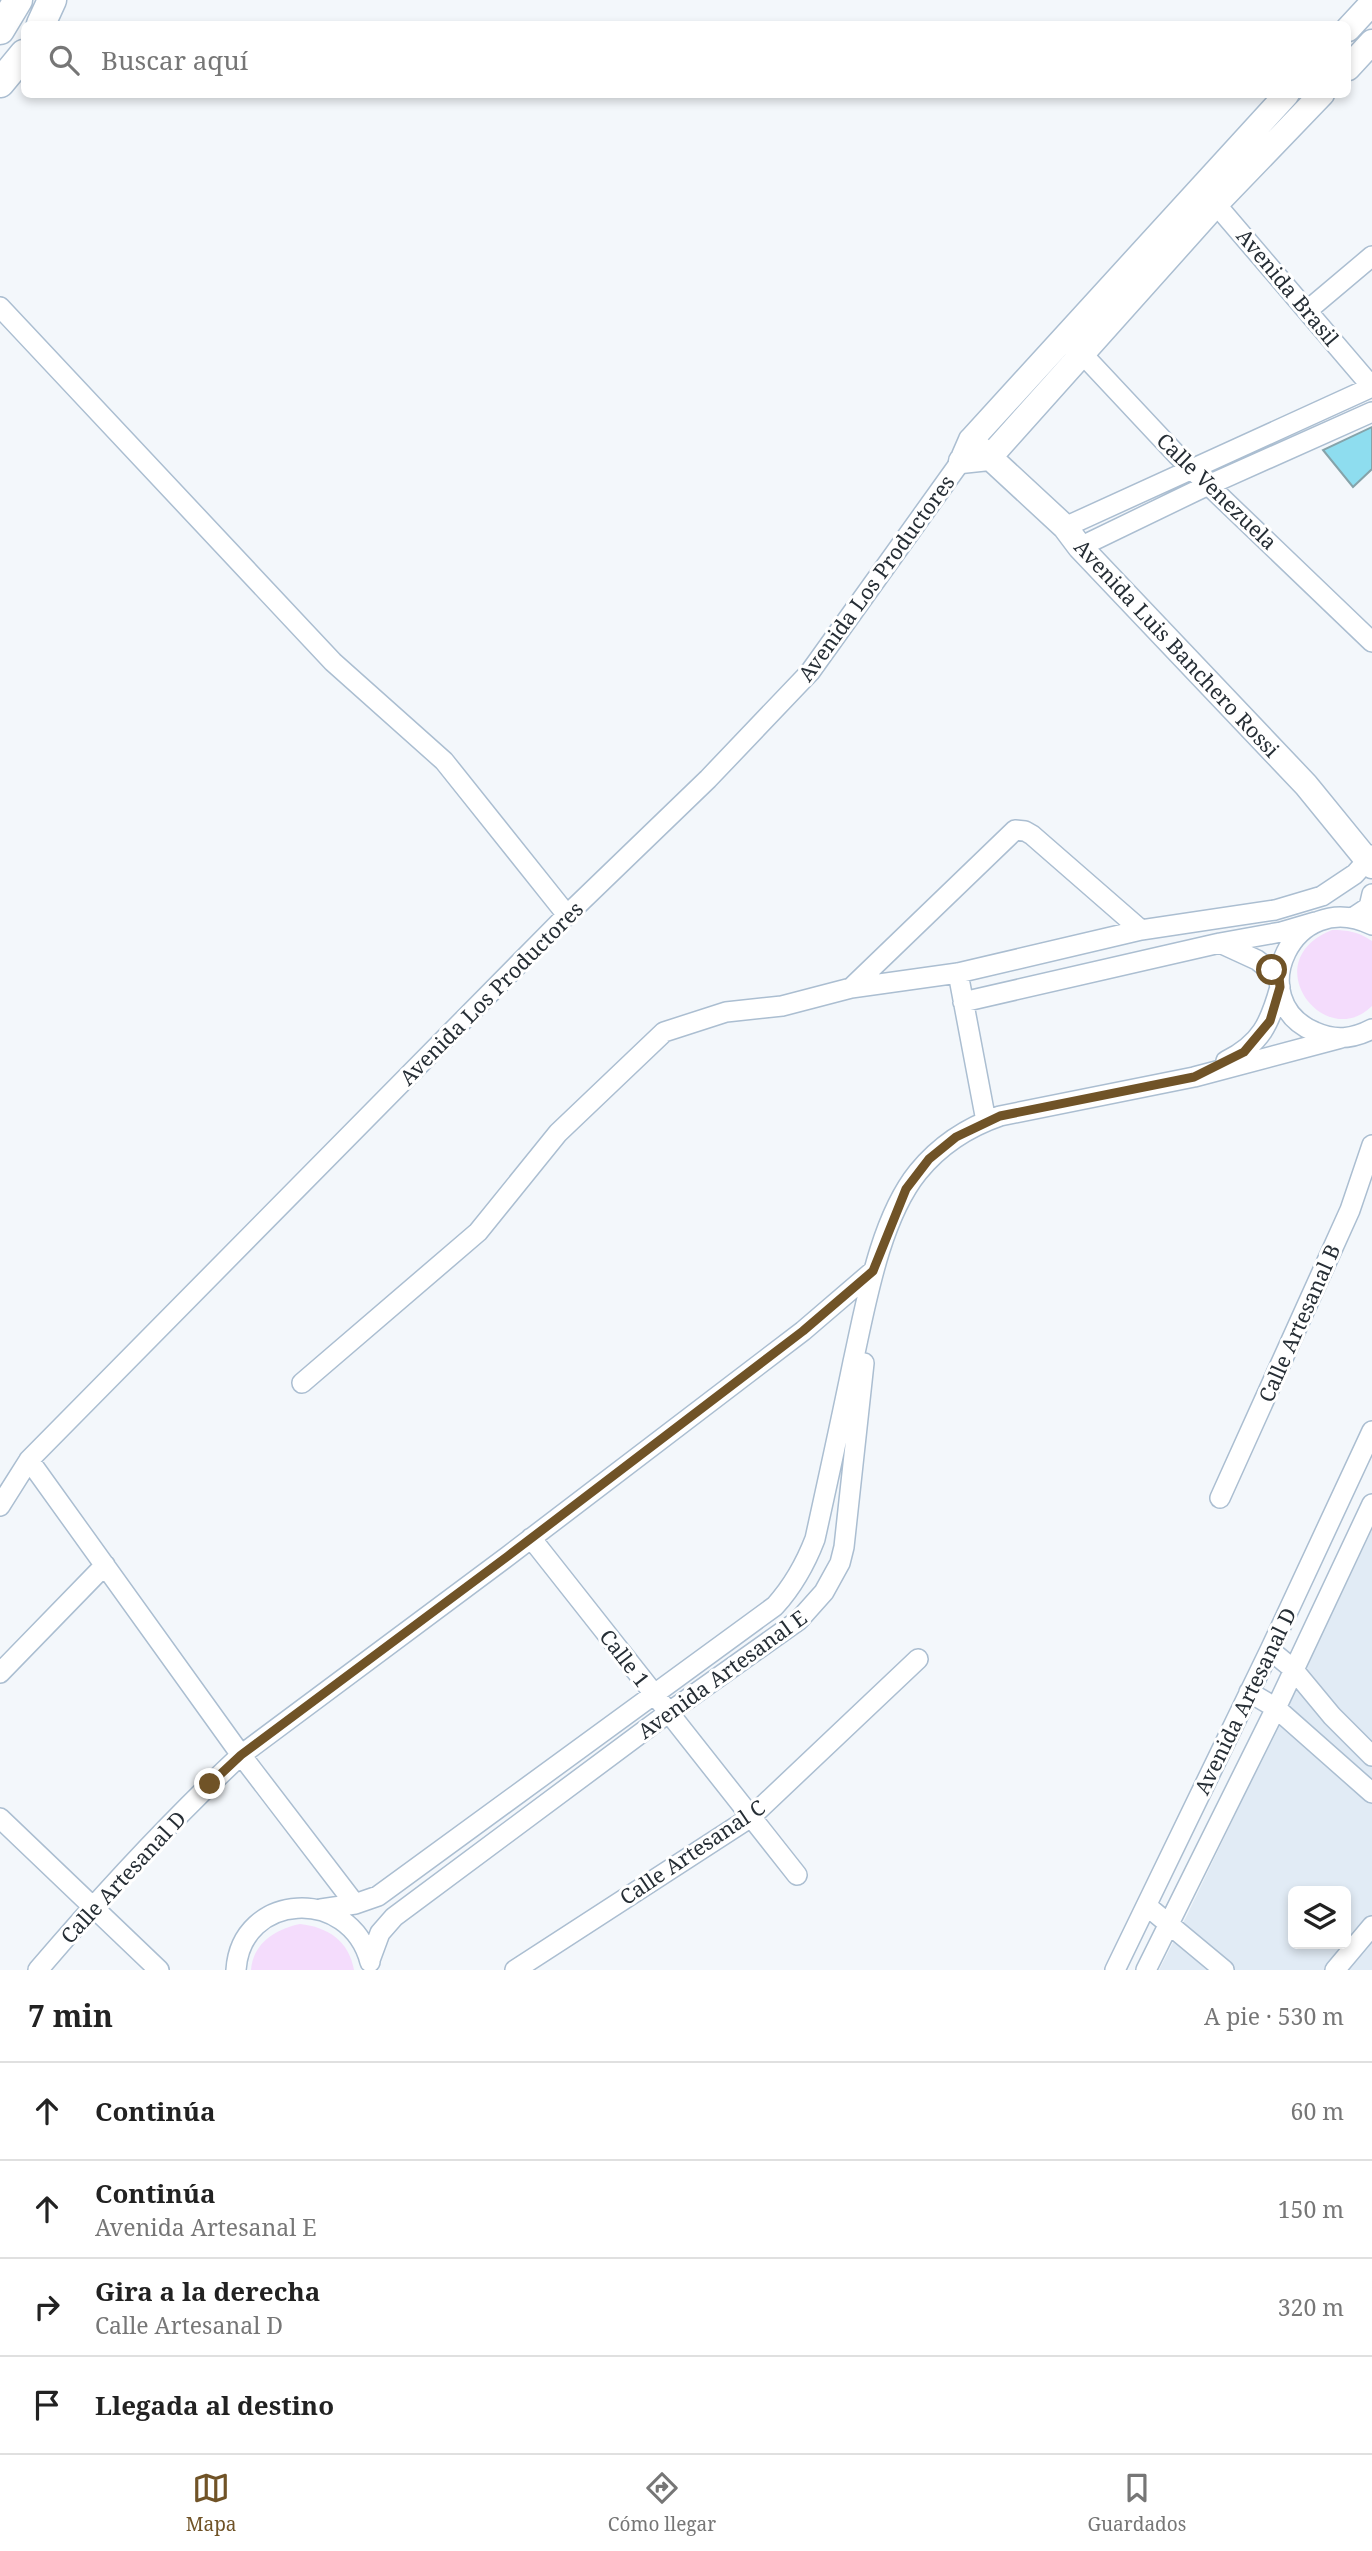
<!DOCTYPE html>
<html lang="es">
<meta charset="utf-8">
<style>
body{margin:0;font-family:"Noto Serif",serif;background:#f2f2f2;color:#222}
.controls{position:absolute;right:21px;bottom:21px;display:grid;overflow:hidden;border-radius:10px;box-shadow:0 4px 10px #0003}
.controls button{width:63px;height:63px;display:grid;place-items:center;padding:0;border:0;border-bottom:2px solid #e0e0e0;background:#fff;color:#222;font:35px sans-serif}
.stop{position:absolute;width:21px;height:21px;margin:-16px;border:5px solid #705327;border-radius:50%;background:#fff}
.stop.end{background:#705327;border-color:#fff;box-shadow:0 2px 7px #0008}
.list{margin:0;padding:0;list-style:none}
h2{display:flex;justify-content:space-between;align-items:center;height:91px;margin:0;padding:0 28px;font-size:30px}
h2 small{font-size:23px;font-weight:400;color:#767676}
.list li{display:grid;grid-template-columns:46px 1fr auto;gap:21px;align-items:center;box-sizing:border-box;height:98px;padding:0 28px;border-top:2px solid #e0e0e0}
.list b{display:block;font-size:26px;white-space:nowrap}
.list p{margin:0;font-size:23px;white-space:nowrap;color:#767676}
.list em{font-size:23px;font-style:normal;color:#767676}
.icon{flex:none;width:38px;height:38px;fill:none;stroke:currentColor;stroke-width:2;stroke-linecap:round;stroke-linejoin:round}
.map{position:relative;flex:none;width:1372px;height:1970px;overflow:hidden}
.search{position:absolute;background:#fff;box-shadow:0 4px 10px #0003;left:21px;right:21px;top:21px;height:77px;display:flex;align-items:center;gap:18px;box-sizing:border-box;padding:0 24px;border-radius:10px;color:#767676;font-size:26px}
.sheet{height:483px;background:#fff}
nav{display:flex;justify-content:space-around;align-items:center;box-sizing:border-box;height:98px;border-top:2px solid #e0e0e0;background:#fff;font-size:19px;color:#767676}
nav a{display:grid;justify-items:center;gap:4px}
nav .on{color:#705327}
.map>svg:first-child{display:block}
.built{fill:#e1ebf5;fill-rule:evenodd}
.green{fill:#f4dcfc}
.building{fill:#8eddef;stroke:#85a3aa;stroke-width:2}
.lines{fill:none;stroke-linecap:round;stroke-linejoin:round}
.minor-casing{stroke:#abbed1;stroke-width:22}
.tertiary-casing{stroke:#abbed1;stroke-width:27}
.secondary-casing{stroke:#abbed1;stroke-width:31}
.minor{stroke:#fff;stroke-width:19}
.tertiary{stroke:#fff;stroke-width:24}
.secondary{stroke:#fff;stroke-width:28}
.route{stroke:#705327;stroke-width:9}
.labels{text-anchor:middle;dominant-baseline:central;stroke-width:6;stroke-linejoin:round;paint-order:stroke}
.street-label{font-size:21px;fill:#262e35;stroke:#fff}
</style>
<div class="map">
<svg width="1372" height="1970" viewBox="0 0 1372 1970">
<rect width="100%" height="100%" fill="#f3f7fb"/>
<path class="built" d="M1372 1530V1970H1159L1187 1915ZM1293 1891H1346V1944H1293Z"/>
<path class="green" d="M1332 930C1348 930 1359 932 1372 941V1006C1325 1053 1254 961 1332 930Z
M300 1924C328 1927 349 1941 354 1970H251C253 1943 276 1929 300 1924Z"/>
<path class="building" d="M1372 427V469L1353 487 1323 450Z"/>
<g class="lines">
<g class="minor-casing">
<path id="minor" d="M0 307 333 662 444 761 567 915
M1308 310 1372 256
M1073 344 1177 455 1372 642
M1065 527 1372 387 1208 195
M1080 547 1202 488 1372 412
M1354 917 1369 907 1372 894
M1372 925C1293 886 1241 1001 1315 1032 1335 1041 1353 1039 1372 1029
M1220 943 1257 960 1279 977
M958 973 986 1121
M851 988 1015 830 1025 831 1032 835 1141 930 1275 910 1322 896 1355 874 1372 855
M963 1002 1220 943 1281 932 1315 922
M1226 1061C1261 1044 1270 1023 1280 987
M302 1383 478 1232 558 1133 664 1032 726 1012 782 1006 851 988 958 973 1141 930
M29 1460 241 1755 355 1904
M1220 1498 1350 1210 1372 1145
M0 1506 29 1460 567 915 708 779 810 672 961 461
M531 1538 797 1875
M1270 1650 1293 1669 1332 1716 1372 1756
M0 1673 105 1565
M1249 1692 1276 1708 1372 1793
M0 1818 159 1970
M1147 1906 1224 1970
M321 1909 355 1904 378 1896 775 1606C793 1586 805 1565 815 1539 828 1480 841 1421 853 1362 866 1303 880 1219 918 1172 940 1145 968 1127 1000 1116L1194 1077 1341 1038
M370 1960 380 1933 394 1917 668 1713 799 1620 824 1592 840 1563 844 1547 864 1363
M38 1970C102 1895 169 1822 241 1755L508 1556 803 1331 873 1271
M236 1970C241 1892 350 1886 370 1962
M515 1970 751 1817 918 1659
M1115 1970 1270 1650 1372 1431
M1146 1970 1276 1708 1372 1504
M1335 1970 1372 1926"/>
</g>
<g class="tertiary-casing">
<path id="tertiary" d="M1348 29 1372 3
M1348 68 1372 42
M971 440 1065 527 1080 547 1306 785 1372 866
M964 456 971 440 1287 94
M961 461 989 458 1217 203 1322 94"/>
</g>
<g class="secondary-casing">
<path id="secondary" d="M41 24 52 0
M0 30 18 0
M0 83 24 54"/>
</g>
<use href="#minor" class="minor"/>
<use href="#tertiary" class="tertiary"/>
<use href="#secondary" class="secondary"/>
</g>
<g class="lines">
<path class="route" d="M210 1784 241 1755 508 1556 803 1331 873 1271 906 1189 929 1159 956 1137 1000 1116 1194 1077 1244 1052 1270 1021 1280 987 1279 977 1272 970"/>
</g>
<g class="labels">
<g class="street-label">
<text transform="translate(1288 287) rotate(50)">Avenida Brasil</text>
<text transform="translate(1217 491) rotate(44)">Calle Venezuela</text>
<text transform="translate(876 578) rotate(-54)">Avenida Los Productores</text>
<text transform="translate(1177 648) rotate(47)">Avenida Luis Banchero Rossi</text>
<text transform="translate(491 993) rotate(-45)">Avenida Los Productores</text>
<text transform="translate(1299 1323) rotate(-66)">Calle Artesanal B</text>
<text transform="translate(625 1658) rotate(52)">Calle 1</text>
<text transform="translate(722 1674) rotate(-36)">Avenida Artesanal E</text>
<text transform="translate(1245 1701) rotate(-64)">Avenida Artesanal D</text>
<text transform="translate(692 1852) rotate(-34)">Calle Artesanal C</text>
<text transform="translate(123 1877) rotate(-47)">Calle Artesanal D</text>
</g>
</g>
</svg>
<div class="controls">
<button><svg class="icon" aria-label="layers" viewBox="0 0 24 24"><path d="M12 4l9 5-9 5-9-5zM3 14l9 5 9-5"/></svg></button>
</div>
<div class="stop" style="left:1272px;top:970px"></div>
<div class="stop end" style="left:210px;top:1784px"></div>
<div class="search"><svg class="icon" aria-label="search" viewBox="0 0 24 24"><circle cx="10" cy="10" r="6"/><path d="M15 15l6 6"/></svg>Buscar aquí</div>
</div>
<section class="sheet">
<h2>7 min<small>A pie · 530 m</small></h2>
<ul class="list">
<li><svg class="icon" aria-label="ahead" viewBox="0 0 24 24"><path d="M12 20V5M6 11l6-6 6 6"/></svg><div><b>Continúa</b></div><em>60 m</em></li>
<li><svg class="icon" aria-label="ahead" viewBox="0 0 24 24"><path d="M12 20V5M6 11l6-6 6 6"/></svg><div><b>Continúa</b><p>Avenida Artesanal E</p></div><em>150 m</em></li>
<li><svg class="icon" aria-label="right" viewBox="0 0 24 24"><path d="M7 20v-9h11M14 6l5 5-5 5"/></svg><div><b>Gira a la derecha</b><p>Calle Artesanal D</p></div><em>320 m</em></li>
<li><svg class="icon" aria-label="arrive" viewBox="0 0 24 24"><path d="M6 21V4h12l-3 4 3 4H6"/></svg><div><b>Llegada al destino</b></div></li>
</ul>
</section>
<nav>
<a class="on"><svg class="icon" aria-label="map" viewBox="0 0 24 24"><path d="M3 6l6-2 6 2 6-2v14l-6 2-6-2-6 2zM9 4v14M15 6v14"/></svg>Mapa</a>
<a><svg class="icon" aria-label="directions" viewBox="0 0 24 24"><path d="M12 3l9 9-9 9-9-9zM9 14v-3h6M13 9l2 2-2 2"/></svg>Cómo llegar</a>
<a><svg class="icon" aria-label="saved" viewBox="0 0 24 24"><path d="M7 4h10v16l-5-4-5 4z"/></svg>Guardados</a>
</nav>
